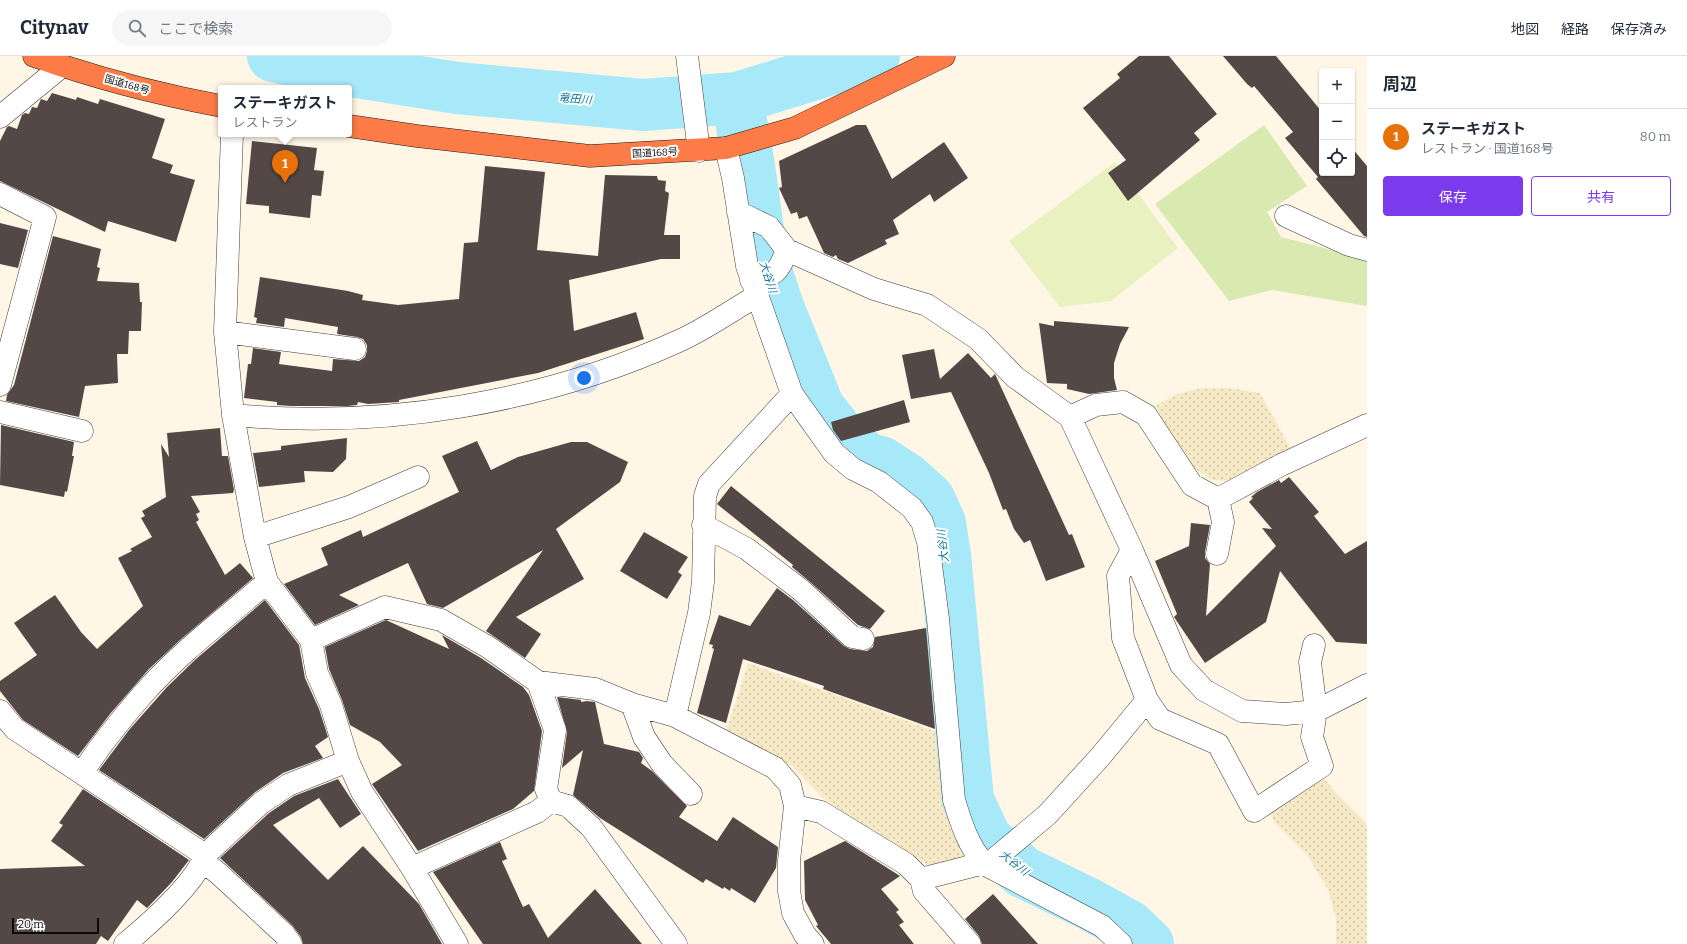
<!DOCTYPE html>
<html lang="ja">
<meta charset="utf-8">
<style>
body{margin:0;font-family:Bitter,"Noto Sans JP",serif;background:#f6f6f7;color:#1f2937}
.controls{position:absolute;right:12px;top:12px;display:grid;overflow:hidden;border-radius:4px;box-shadow:0 1px 3px #0004}
.controls button{width:36px;height:36px;display:grid;place-items:center;padding:0;border:0;border-bottom:1px solid #e0e1e3;background:#fff;color:#1f2937;font:20px sans-serif}
.scale{position:absolute;left:12px;bottom:10px;width:87px;box-sizing:border-box;padding-left:4px;border:2px solid #0a0a0a;border-top:0;font-size:11px;line-height:14px;white-space:nowrap;color:#0a0a0a;-webkit-text-stroke:3px #fff;paint-order:stroke}
.you{position:absolute;left:584px;top:322px;width:14px;height:14px;margin:-10px;border:3px solid #fff;border-radius:50%;background:#1a73e8;box-shadow:0 0 0 6px #1a73e833}
.badge{display:grid;place-items:center;width:26px;height:26px;border-radius:50%;background:#7c3aed;color:#fff;font-size:13px;font-weight:700}
.pin{position:absolute;translate:-50% -33px;filter:drop-shadow(0 1px 2px #0008)}
.pin::after{content:'';position:absolute;top:21px;width:14px;height:12px;background:inherit;clip-path:polygon(0 0,100% 0,50% 100%)}
.popup{position:absolute;left:218px;top:29px;width:134px;height:52px;box-sizing:border-box;display:grid;place-content:center;border-radius:4px;background:#fff;filter:drop-shadow(0 1px 3px #0005);font-size:13px;white-space:nowrap;color:#747a83}
.popup b{font-size:15px;color:#1f2937}
.popup::after{content:'';position:absolute;left:50%;top:100%;margin-left:-8px;border:8px solid transparent;border-top-color:#fff}
.list{margin:0;padding:0;list-style:none}
h2{display:flex;justify-content:space-between;align-items:center;height:52px;margin:0;padding:0 16px;font-size:17px}
h2 small{font-size:13px;font-weight:400;color:#747a83}
.list li{display:grid;grid-template-columns:26px 1fr auto;gap:12px;align-items:center;box-sizing:border-box;height:56px;padding:0 16px;border-top:1px solid #e0e1e3}
.list b{display:block;font-size:15px;white-space:nowrap}
.list p{margin:0;font-size:13px;white-space:nowrap;color:#747a83}
.list em{font-size:13px;font-style:normal;color:#747a83}
.actions{display:flex;gap:8px;padding:12px 16px}
.actions a{flex:1;padding:9px 0;border:1px solid #7c3aed;border-radius:4px;text-align:center;font-size:14px;color:#7c3aed}
.actions .main{background:#7c3aed;color:#fff}
.icon{flex:none;width:22px;height:22px;fill:none;stroke:currentColor;stroke-width:2;stroke-linecap:round;stroke-linejoin:round}
.map{position:relative;flex:none;width:1367px;height:888px;overflow:hidden}
header{display:flex;align-items:center;gap:24px;box-sizing:border-box;height:56px;padding:0 20px;background:#fff;border-bottom:1px solid #e0e1e3}
header strong{font-size:19px}
nav{display:flex;gap:22px;margin-inline-start:auto;font-size:14px}
.search{width:280px;height:36px;background:#f6f6f7;display:flex;align-items:center;gap:10px;box-sizing:border-box;padding:0 14px;border-radius:22px;color:#747a83;font-size:15px}
main{display:flex}
aside{flex:1;background:#fff}
.map>svg:first-child{display:block}
.farmland{fill:url(#farmland-dots)}
.park{fill:#d8eaaf}
.pitch{fill:#e9f1c1}
.lines{fill:none;stroke-linecap:round;stroke-linejoin:round}
.river{stroke:#a8e9f9;stroke-width:52}
.building{fill:#534846}
.minor-casing{stroke:#3d3d3d;stroke-width:23}
.highway-casing{stroke:#1b1b1b;stroke-width:23}
.minor{stroke:#fff;stroke-width:22}
.highway{stroke:#fc7b47;stroke-width:22}
.labels{text-anchor:middle;dominant-baseline:central;stroke-width:4;stroke-linejoin:round;paint-order:stroke}
.street-label{font-size:10px;fill:#0a0a0a;stroke:#fff}
.water-label{font-size:11px;font-style:italic;fill:#0f799f;stroke:#fff}
</style>
<header>
<strong>Citynav</strong>
<div class="search"><svg class="icon" aria-label="search" viewBox="0 0 24 24"><circle cx="10" cy="10" r="6"/><path d="M15 15l6 6"/></svg>ここで検索</div>
<nav><a>地図</a><a>経路</a><a>保存済み</a></nav>
</header>
<main>
<div class="map">
<svg width="1367" height="888" viewBox="0 0 1367 888">
<defs>
<pattern id="farmland-dots" width="8" height="8" patternUnits="userSpaceOnUse"><rect width="8" height="8" fill="#f6e9c6"/><path d="M2 2h.1M6 6h.1" fill="none" stroke="#d2c6a9" stroke-width="1.8" stroke-linecap="round"/></pattern>
</defs>
<rect width="100%" height="100%" fill="#fff6e6"/>
<path class="farmland" d="M1200 332H1229L1260 337 1291 393 1230 425 1212 424 1197 414 1184 401 1155 350 1175 339Z
M748 607 942 678 968 799 934 812 842 760 843 756 823 742 792 710 727 673Z
M1321 718 1335 736 1367 768V888H1336V862L1328 834 1308 800 1274 766 1270 754Z"/>
<path class="park" d="M1264 69 1307 130 1267 156 1281 181 1367 203V250L1272 234 1229 245 1155 148Z"/>
<path class="pitch" d="M1115 106 1178 192 1111 245 1060 251 1009 185Z"/>
<g class="lines">
<path class="river" d="M273 0 308 8 457 32 643 49 737 42 874 0
M737 42 749 110 762 202 778 251 819 352 838 376 868 404 881 406 907 423 929 443 940 467 945 499 968 744 986 783 1023 816 1089 848 1129 870 1148 888"/>
</g>
<path class="building" d="M1139 0H1169L1217 58 1194 77 1200 84 1128 145 1108 117 1126 104 1083 52 1120 22 1117 18Z
M1223 0H1276L1322 56V117H1352V92L1367 110V181L1364 180 1316 123 1318 121 1285 82 1293 76 1254 30 1252 32 1247 28Z
M52 37 76 44 77 41 98 48 100 43 165 63 152 102 173 109 170 117 195 124 176 186 108 165 105 176 0 125V85L7 71 9 70 17 73 22 59 25 57 29 58 32 51 37 52 41 43 47 45Z
M856 69H866L892 123 944 86 968 122 934 146 930 138 893 164 899 178 885 184 887 188 848 207 838 203 836 199 833 201 824 197 807 160 799 163 797 156 791 158 779 132 782 131 779 105Z
M252 85 317 92 314 114 324 115 321 140 312 139 310 162 269 157V150L246 148Z
M485 110 545 116 537 194 598 200 605 119 657 120 658 124 666 125 665 135 669 137 664 179H680V203H661L569 224 574 275 636 256 644 283 538 317 399 344V346L368 348 358 346 357 349 347 350H291L277 349V346L244 342 248 308H251L253 292 281 296 279 308 332 315 333 303 359 305 365 301 367 295V289L363 283 357 281 337 278 338 271 285 262 284 271 256 267 257 262 254 261 260 221 348 235 363 239 362 244 398 249 459 243 464 187 478 186Z
M0 167 28 174 18 212 0 208Z
M53 180 101 193 97 211 100 212 97 225 139 227 140 246H142L141 275H129L128 298H117L118 327 85 330 79 361 6 345 7 339 14 329Z
M1054 265 1129 271 1120 288 1114 307V322L1117 334 1089 338 1067 333V328L1047 327 1039 267 1054 270Z
M934 293 940 323 968 297 991 322 995 318 1069 479 1072 478 1085 511 1046 525 1030 484 1024 487 1014 473 1006 453 1003 454 989 417 951 336 911 343 902 299Z
M904 344 910 366 841 385 833 374 831 366Z
M1 369 74 386 72 400H74L67 436 65 435 64 441 0 429Z
M220 372 222 400H228L234 434 233 437 191 440 200 456 196 458 199 464 196 466 225 519 240 507 253 522 180 584 149 613 110 658 78 700 23 664 0 635V625L37 599 14 567 55 539 81 576 97 593 143 550 118 502 132 495 130 493 152 481 141 462 145 460 142 455 166 441 161 388 169 401 167 377Z
M347 382 346 403 333 416 304 415 305 426 259 431 253 397 281 394V390Z
M477 385 491 414 518 401 571 386H587L628 406 620 426 556 473 584 523 516 561 541 578 525 602 486 575 543 494 443 552 427 548 408 507 339 539 359 549 315 569 284 528 328 509 321 492 361 474 363 481 459 436 442 400Z
M1289 421 1319 456 1314 460 1345 498 1367 485V588L1336 586 1280 515 1266 566 1205 607 1174 561 1177 558 1155 505 1189 490 1191 467 1210 469 1205 496V502L1210 508 1206 560 1276 490 1262 472 1272 473 1249 446 1253 442 1251 441 1257 436 1279 424 1281 427Z
M731 430 885 555 870 573 858 569 809 525 792 511 793 509 717 448Z
M644 476 688 501 678 516 682 519 667 543 620 515Z
M777 532 793 544 844 590 850 593 867 595 873 591 875 581 926 572 935 673 823 633 824 630 743 603 726 667 697 657 714 593 712 592 713 589 709 588 719 559 750 570Z
M265 544 299 589 305 622 319 653 328 681 315 690 323 702 283 717 254 737 204 783 99 714 129 674 167 631 196 603Z
M386 564 449 593 442 579 481 602 523 631 529 639 542 675 534 735 513 753 418 795 372 728 402 709 380 686 350 669 342 644 329 613 325 591Z
M557 641 581 644V646L587 645 595 646 604 688 639 696 643 702 641 707 652 715 687 750 679 761 717 785 733 761 778 791 776 812 755 847 731 832 730 835 724 831 723 833 706 823 703 827 600 762 573 739 583 694 562 712 567 676Z
M338 723 361 758 340 772 319 742 273 769 328 824 363 790 419 848 442 888H303L301 881 292 869 220 802 269 757 294 740Z
M83 733 189 804 172 826 147 852 137 844 108 885 101 880 96 888H0V813L85 810 51 785 63 769 59 767Z
M845 785 900 820 881 833 899 854 896 856 904 866 899 869 914 888H831L816 870 818 869 805 844 804 805Z
M500 786 507 803 502 805 523 851 529 848 548 882 595 833 642 888H483L433 816Z
M993 838 1038 888H982L979 880 965 863Z"/>
<g class="lines">
<g class="minor-casing">
<path id="minor" d="M687 0 699 95
M0 61 62 10
M0 138 45 161 0 329
M738 156 769 171 787 194 874 233 927 249 978 283 1015 321 1070 361 1132 494 1181 609 1204 634 1242 655 1286 658 1316 655 1367 629
M1286 160 1349 189 1367 194
M751 224C776 219 778 217 787 194
M225 276 355 293
M792 338 834 397 853 413 879 426 912 452 922 466 928 486 938 563 954 744C961 767 968 789 984 808L1102 870 1121 888
M0 356 82 375
M233 359C385 373 543 347 681 284 707 272 732 254 757 240
M1070 361 1096 349 1123 346 1146 359 1192 429 1218 443 1281 409 1367 369
M703 469 747 493 801 534 852 581 863 583
M255 481 349 451 418 421
M1217 498 1223 466 1218 443
M311 584 385 551 441 564 488 591 538 626 595 633 632 648 675 660 775 712 790 729 795 750 789 805V835L793 857 805 879 813 888
M1147 644 1160 663 1218 688 1254 755 1322 710 1312 681 1316 655 1310 606 1314 589
M632 648 644 681 662 708 691 738
M0 655 15 673 205 799
M675 660 699 557 703 526 705 440 709 428 792 338 747 210 733 122 726 92
M348 705 362 736 412 812 457 888
M82 717C101 688 122 662 144 637 180 596 226 562 267 526
M551 745 568 750 591 771 676 888
M795 750 821 756 906 808 921 823 992 805 1047 759 1100 701 1147 644 1123 582 1118 520 1132 494
M203 805 219 818 284 878 291 888
M412 812 537 756 551 745 546 733 555 674 538 626
M921 823 924 835 970 888
M125 888C149 868 195 828 205 799L261 747 288 729 348 705 331 649 317 617 311 584 267 526 255 481 233 359 225 276 232 78"/>
</g>
<g class="highway-casing">
<path id="highway" d="M34 0C95 22 157 38 221 50
M349 70 417 80 590 100 726 92 795 72 944 0"/>
</g>
<use href="#minor" class="minor"/>
<use href="#highway" class="highway"/>
</g>
<g class="labels">
<g class="street-label">
<text transform="translate(127 29) rotate(16)">国道168号</text>
<text transform="translate(655 97) rotate(-3)">国道168号</text>
</g>
<g class="water-label">
<text transform="translate(575 43) rotate(5)">竜田川</text>
<text transform="translate(768 221) rotate(72)">大谷川</text>
<text transform="translate(943 490) rotate(-96)">大谷川</text>
<text transform="translate(1014 807) rotate(38)">大谷川</text>
</g>
</g>
</svg>
<div class="controls">
<button>+</button>
<button>−</button>
<button><svg class="icon" aria-label="locate" viewBox="0 0 24 24"><circle cx="12" cy="12" r="6"/><path d="M12 2v4M12 18v4M2 12h4M18 12h4"/></svg></button>
</div>
<div class="scale">20 m</div>
<div class="you"></div>
<div class="pin badge" style="left:285px;top:127px;background:#e8710a">1</div>
<div class="popup"><b>ステーキガスト</b>レストラン</div>
</div>
<aside>
<h2>周辺<small></small></h2>
<ul class="list">
<li><span class="badge" style="background:#e8710a">1</span><div><b>ステーキガスト</b><p>レストラン · 国道168号</p></div><em>80 m</em></li>
</ul>
<div class="actions"><a class="main">保存</a><a>共有</a></div>
</aside>
</main>
